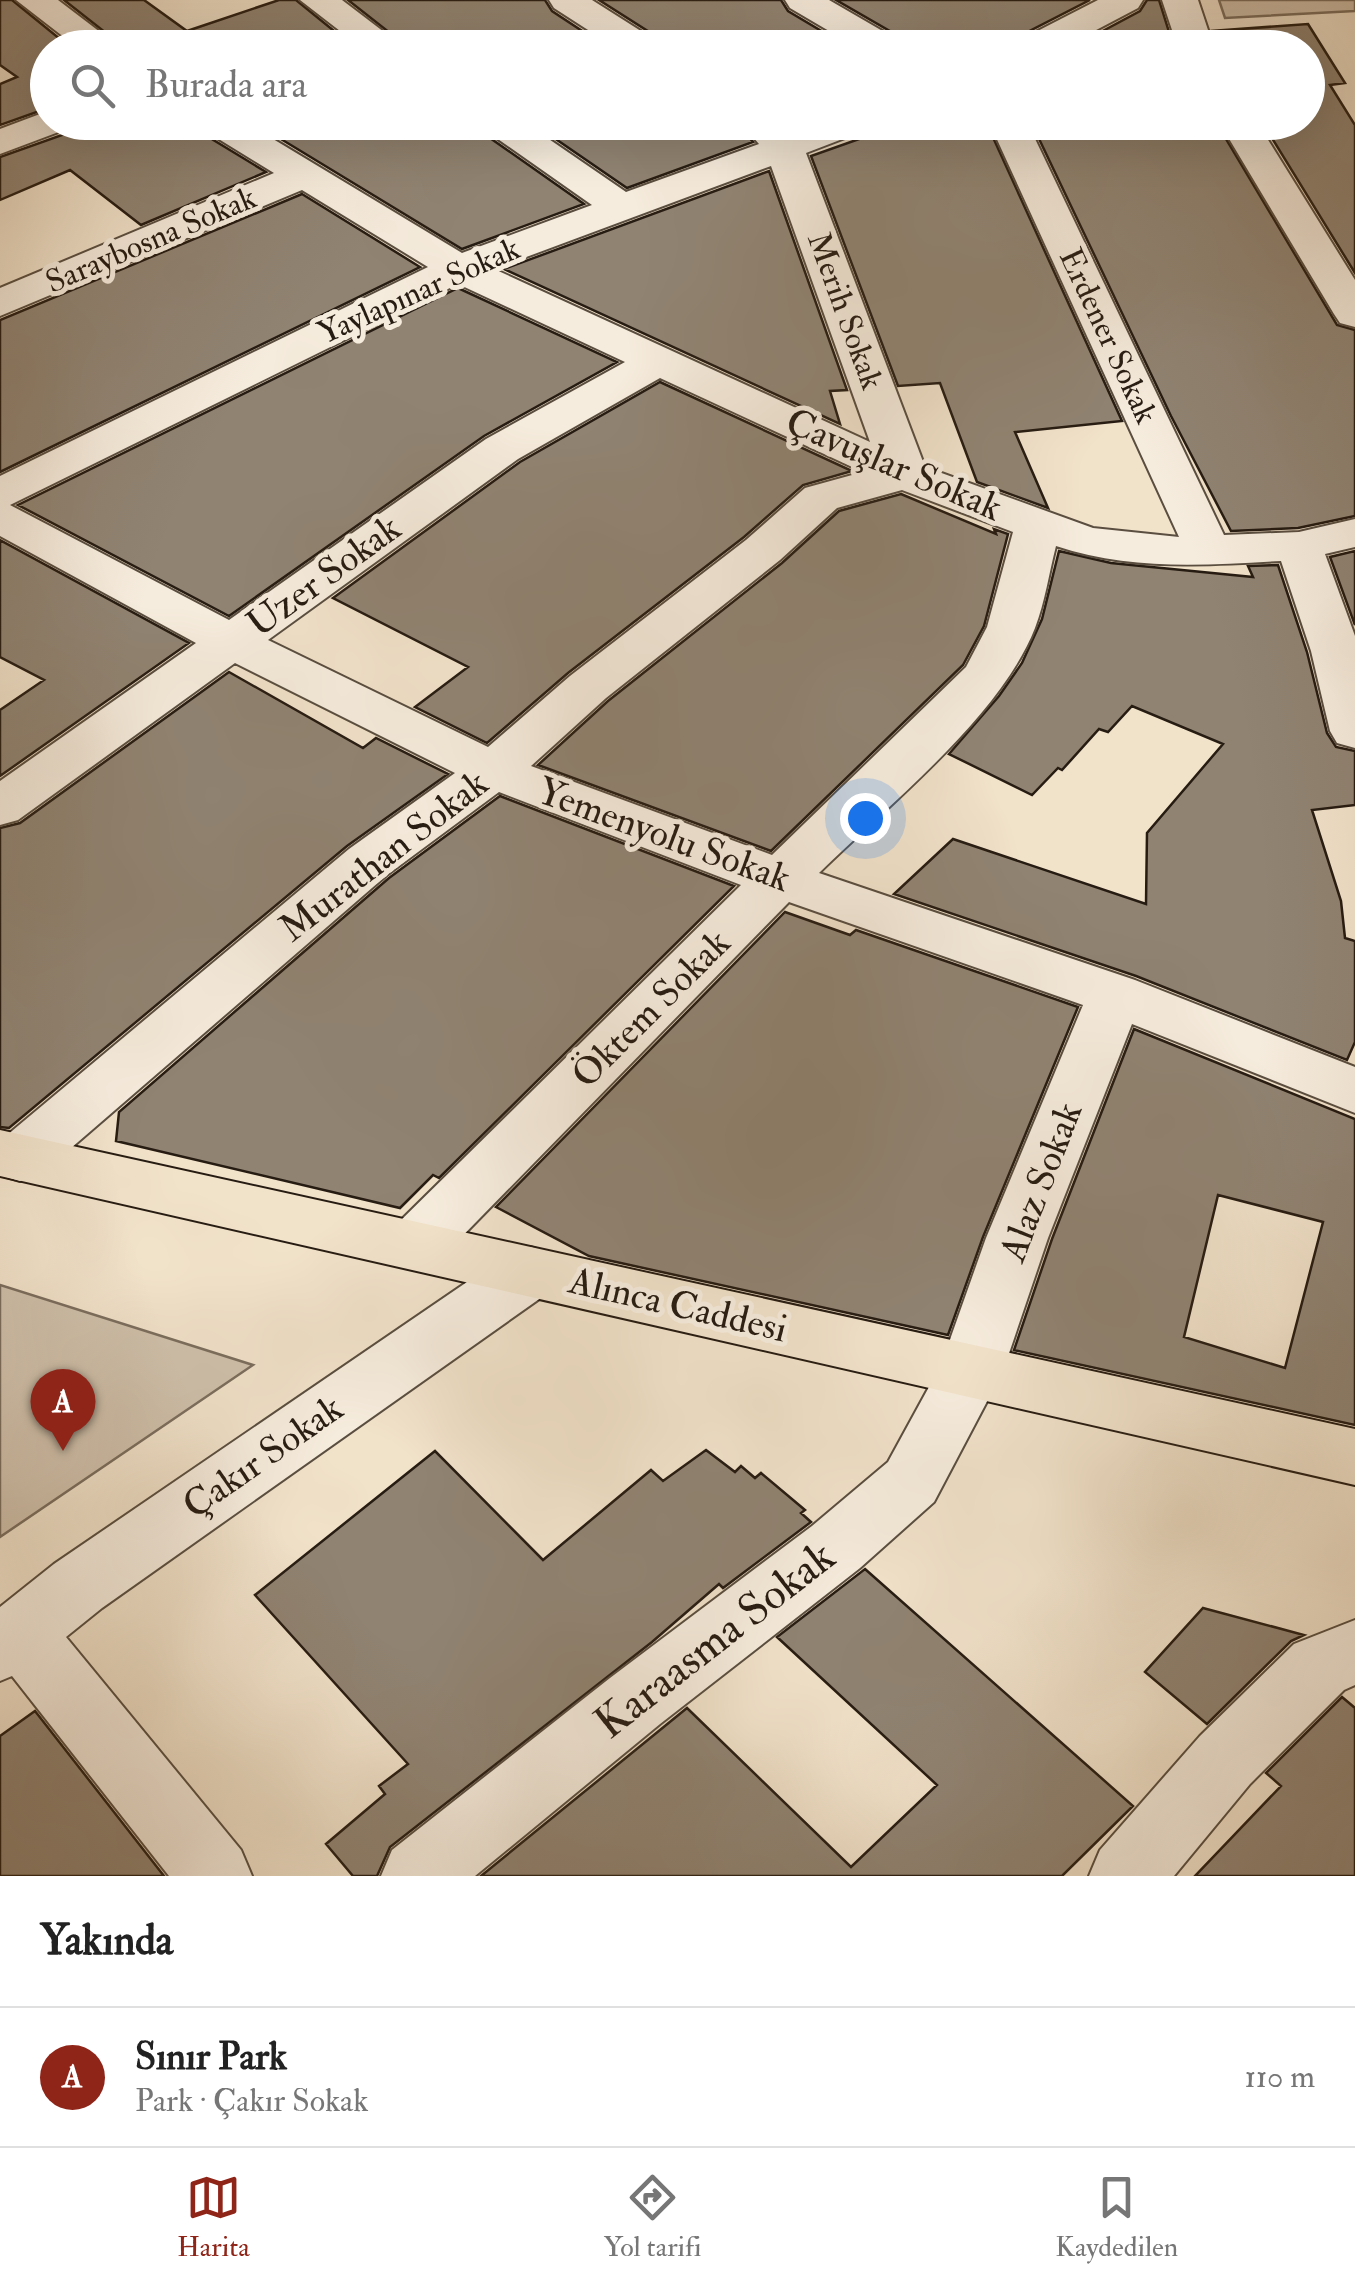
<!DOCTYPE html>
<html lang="tr">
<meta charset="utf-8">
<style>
body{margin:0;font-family:"IM FELL Double Pica",serif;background:#f2f2f2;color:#222}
.you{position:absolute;left:865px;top:818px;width:35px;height:35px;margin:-25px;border:8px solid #fff;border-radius:50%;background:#1a73e8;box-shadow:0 0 0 15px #1a73e833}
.badge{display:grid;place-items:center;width:65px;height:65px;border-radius:50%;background:#8f2418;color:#fff;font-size:32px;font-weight:700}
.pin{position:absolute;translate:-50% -82px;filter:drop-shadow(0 2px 5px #0008)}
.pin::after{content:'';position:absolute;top:52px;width:35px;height:30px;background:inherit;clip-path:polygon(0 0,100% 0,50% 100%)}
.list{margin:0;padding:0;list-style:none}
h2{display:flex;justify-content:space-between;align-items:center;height:130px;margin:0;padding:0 40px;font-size:42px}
h2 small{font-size:32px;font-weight:400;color:#767676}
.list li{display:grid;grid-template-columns:65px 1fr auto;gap:30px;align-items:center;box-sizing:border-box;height:140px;padding:0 40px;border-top:2px solid #e0e0e0}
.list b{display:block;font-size:38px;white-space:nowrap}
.list p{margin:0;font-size:32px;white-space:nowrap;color:#767676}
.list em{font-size:32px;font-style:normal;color:#767676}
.icon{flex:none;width:55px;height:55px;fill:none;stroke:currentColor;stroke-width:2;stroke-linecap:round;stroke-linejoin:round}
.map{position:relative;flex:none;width:1355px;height:1876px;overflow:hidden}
.search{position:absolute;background:#fff;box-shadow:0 10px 40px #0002;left:30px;right:30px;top:30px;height:110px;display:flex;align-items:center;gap:25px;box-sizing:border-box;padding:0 35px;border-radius:55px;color:#767676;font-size:38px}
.sheet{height:270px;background:#fff}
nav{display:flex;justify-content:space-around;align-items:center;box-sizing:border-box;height:140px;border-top:2px solid #e0e0e0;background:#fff;font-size:28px;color:#767676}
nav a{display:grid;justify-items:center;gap:5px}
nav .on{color:#8f2418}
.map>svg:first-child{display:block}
.green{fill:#cfc0ab;stroke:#7b6e5e;stroke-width:2.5}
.building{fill:#908372;stroke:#271c12;stroke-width:2.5;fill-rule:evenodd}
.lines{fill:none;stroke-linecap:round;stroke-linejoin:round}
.minor-casing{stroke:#5a4e40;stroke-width:4}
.major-casing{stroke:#271c12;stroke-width:4}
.minor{fill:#f6ecdd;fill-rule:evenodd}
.major{fill:#f1e2ca;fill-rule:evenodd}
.labels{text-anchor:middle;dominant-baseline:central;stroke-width:10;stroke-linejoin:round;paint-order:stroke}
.far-street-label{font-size:32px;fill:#271c12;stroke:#f6ecdd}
.street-label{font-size:38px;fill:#271c12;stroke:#f6ecdd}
.near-street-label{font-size:45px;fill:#271c12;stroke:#f6ecdd}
</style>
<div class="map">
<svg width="1355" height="1876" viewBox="0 0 1355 1876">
<rect width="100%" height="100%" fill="#f1e2ca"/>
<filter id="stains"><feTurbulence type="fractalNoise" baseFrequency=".002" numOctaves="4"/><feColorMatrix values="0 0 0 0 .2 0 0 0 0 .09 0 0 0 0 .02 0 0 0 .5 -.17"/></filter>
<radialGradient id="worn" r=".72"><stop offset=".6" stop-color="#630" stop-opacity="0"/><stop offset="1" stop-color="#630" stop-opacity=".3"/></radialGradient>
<path class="green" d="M1219 0H1355V11L1225 18Z
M0 1285 253 1365 0 1537Z"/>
<path class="building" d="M0 0H12L71 48H48V108L0 125V84L17 77 0 65Z
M64 0H144L187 31 279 0H296L355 48H125Z
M348 0H545L552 11 608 48H409Z
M599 0H781L788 11 850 48H663L657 37Z
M836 0H1090L1018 37 1012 48H906L900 37Z
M1147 0H1159L1174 48H1071L1140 11Z
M1308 24 1345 83 1330 85 1355 125V273L1262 122H1308V48H1217L1212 31Z
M74 122H194L202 133 266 172 141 225 70 170 0 200V157L65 134Z
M253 122H476L483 133 584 204 462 249Z
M531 122H736L753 142 627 188Z
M907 122H986L1122 421 1015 432 1048 508 977 482 940 383 898 386 811 156Z
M1031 122H1216L1337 325 1355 330V516L1298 528 1231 531 1171 416Z
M769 171 847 390 830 391 840 424 504 269Z
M302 194 420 267 0 472V320Z
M458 288 617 362 484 436 229 616 18 505Z
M660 382 852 471 803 485 744 537 568 673 487 743 415 707 468 667 333 598 520 462Z
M901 494 996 534 994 529 1008 534 984 626 963 665 771 851 538 765 608 701 782 563 839 511Z
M0 540 189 643 0 776V710L44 680 0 657Z
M1059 551 1111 563 1253 577 1248 566 1278 565 1307 652 1327 733 1336 747 1355 751V805L1312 810 1341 901 1345 938 1355 941V1042L1347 1060 1136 976 894 894 953 839 1146 904 1147 833 1223 744 1132 706 1108 732 1099 729 1062 770 1058 768 1032 795 949 754 999 696 1022 663 1042 619Z
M1355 551V625L1330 557Z
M229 672 363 748 376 738 448 774 347 846 9 1128 0 1127V828L20 823Z
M500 796 734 886 439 1178 433 1175 400 1208 116 1141 119 1112 389 878Z
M785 912 850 935 856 930 1078 1007 983 1237 948 1335 589 1256 496 1207Z
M1134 1029 1355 1119V1425L1014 1350 1052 1239ZM1218 1195 1323 1222 1285 1368 1184 1337Z
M706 1450 735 1472 741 1466 755 1478 761 1473 805 1510 801 1513 811 1522 723 1588 719 1584 652 1642 390 1847 377 1876H353L326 1844 385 1794 379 1786 408 1764 255 1595 435 1451 543 1560 651 1470 663 1481Z
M865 1569 1133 1806 1062 1876H481L687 1708 851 1867 937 1785 777 1637Z
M1203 1608 1304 1635 1291 1641 1207 1724 1145 1672Z
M1342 1697 1355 1708V1876H1195L1281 1786 1266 1773Z
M35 1711 164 1876H0V1736Z"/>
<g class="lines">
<g class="minor-casing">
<path id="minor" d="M16 0H58L121 48H78Z
M300 0H342L405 48H362Z
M549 0H592L655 40 660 48H616L554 8Z
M785 0H829L898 40 903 48H858L790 8Z
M1098 0H1143L1138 8 1062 48H1015L1020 40Z
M1162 0H1198L1214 48H1178Z
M48 111V122H70L64 130 0 154V129Z
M198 122H245L462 253 592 205 485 130 479 122H524L626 192 759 144 740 122H781L791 132 816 122H872L866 130 806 153 925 467 1093 528 1179 537 989 122H1027L1224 535 1299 532 1355 519V547L1325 554 1355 636V748L1337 743 1330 731 1311 651 1281 561C1205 565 1130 571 1056 546 1049 573 1045 602 1035 628 1000 717 888 805 819 873L1135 980 1355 1067V1113L1132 1024 1048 1238 1003 1371 934 1502 860 1568 660 1724 475 1876H381L392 1850 610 1678 812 1526 888 1462 941 1365 986 1238 1083 1005 789 902 438 1261 416 1269 394 1261 385 1244 394 1227 741 885 499 792 387 875 41 1174 20 1181 0 1175V1141L349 849 455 773 235 663 18 820 0 825V781L196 643 0 536V476L428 267 302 190 0 316V288L274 173 204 130ZM771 166 870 442 494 269ZM458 284 625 362 486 439 229 620 10 505ZM660 378 863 472 805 488 746 540 570 676 488 747 268 640 518 459ZM902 490 1013 532 987 627 966 667 772 855 531 766 606 698 780 560 837 508Z
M1219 122H1257L1355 280V327L1340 323 1334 314Z
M530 1247 552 1254 561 1272 552 1290 102 1608 66 1637 241 1850 252 1876H169L12 1676 0 1681V1607L54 1564 508 1254Z
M1355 1620V1685L1344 1690 1250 1784 1174 1876H1089L1100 1850 1200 1736 1294 1644Z"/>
</g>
<g class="major-casing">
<path id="major" d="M0 1130 1355 1429V1485L0 1176Z"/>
</g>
<use href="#minor" class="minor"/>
<use href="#major" class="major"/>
</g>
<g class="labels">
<g class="far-street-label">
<text transform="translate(151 240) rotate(-23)">Saraybosna Sokak</text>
<text transform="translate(419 291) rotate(-24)">Yaylapınar Sokak</text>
<text transform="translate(845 311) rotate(70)">Merih Sokak</text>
<text transform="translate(1108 336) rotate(65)">Erdener Sokak</text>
</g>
<g class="street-label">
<text transform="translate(894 465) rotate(23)">Çavuşlar Sokak</text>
<text transform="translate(324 576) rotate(-36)">Uzer Sokak</text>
<text transform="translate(664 835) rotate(20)">Yemenyolu Sokak</text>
<text transform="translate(384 856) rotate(-38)">Murathan Sokak</text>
<text transform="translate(651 1009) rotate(-45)">Öktem Sokak</text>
<text transform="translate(1041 1182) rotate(-69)">Alaz Sokak</text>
<text transform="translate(678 1305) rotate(13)">Alınca Caddesi</text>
<text transform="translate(263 1457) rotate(-35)">Çakır Sokak</text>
</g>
<g class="near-street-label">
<text transform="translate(715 1640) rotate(-38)">Karaasma Sokak</text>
</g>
</g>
<rect width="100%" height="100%" filter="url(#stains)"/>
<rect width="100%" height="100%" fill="url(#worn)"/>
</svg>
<div class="you"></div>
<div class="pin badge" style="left:63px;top:1451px">A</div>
<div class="search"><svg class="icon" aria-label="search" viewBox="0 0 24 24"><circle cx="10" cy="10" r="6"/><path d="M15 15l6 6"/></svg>Burada ara</div>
</div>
<section class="sheet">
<h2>Yakında<small></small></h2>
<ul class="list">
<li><span class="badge">A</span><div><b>Sınır Park</b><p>Park · Çakır Sokak</p></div><em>110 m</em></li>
</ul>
</section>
<nav>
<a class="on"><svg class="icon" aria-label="map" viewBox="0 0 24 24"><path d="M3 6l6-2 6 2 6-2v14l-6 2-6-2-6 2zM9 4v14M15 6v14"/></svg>Harita</a>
<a><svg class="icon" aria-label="directions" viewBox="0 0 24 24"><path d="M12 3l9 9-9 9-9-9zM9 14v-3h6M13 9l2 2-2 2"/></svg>Yol tarifi</a>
<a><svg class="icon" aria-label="saved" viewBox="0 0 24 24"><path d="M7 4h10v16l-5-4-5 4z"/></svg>Kaydedilen</a>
</nav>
